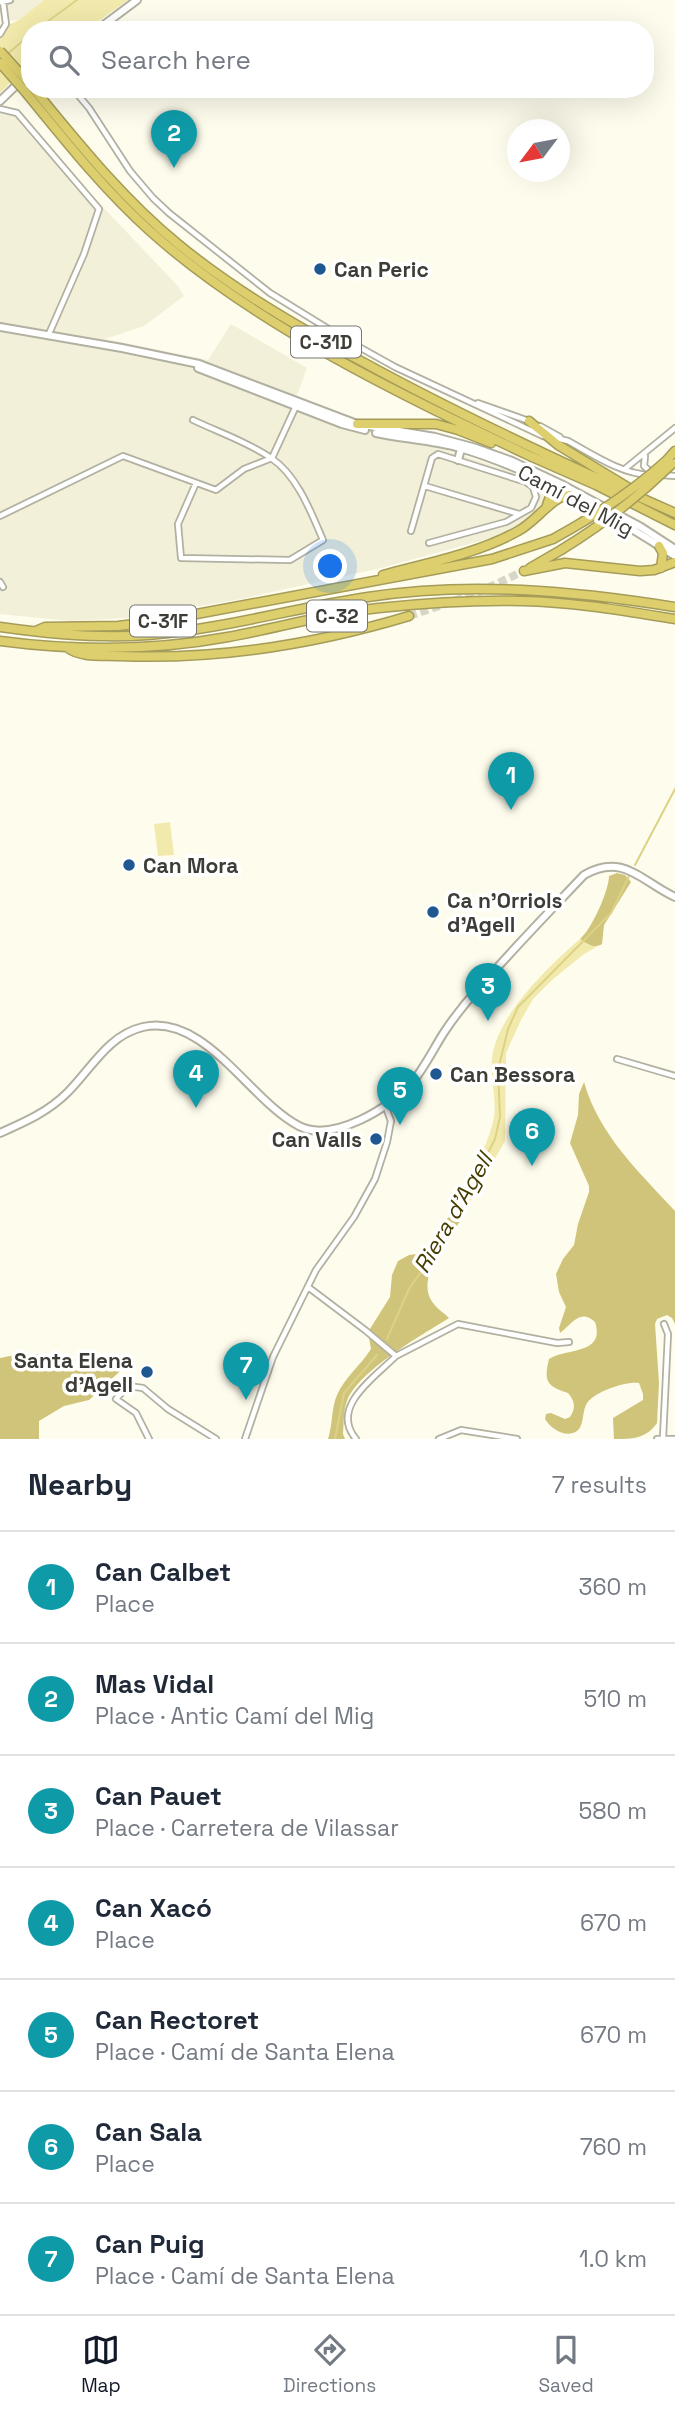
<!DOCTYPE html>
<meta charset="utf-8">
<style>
body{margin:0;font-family:"Space Grotesk",sans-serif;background:#f2f2f3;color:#1f2937}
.compass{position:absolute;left:507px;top:119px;width:63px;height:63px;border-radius:50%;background:#fff;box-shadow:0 7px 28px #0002;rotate:238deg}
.you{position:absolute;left:331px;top:567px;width:24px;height:24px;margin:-18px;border:5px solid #fff;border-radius:50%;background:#1a73e8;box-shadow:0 0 0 10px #1a73e833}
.badge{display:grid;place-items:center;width:46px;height:46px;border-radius:50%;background:#111827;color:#fff;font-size:23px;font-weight:700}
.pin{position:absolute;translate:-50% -58px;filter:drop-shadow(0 2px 4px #0008)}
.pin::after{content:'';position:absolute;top:37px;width:24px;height:21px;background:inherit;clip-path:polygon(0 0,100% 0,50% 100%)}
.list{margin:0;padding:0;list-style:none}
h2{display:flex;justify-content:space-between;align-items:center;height:91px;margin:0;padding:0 28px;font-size:30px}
h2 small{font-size:23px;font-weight:400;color:#747a83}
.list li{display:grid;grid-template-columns:46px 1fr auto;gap:21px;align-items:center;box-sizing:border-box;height:112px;padding:0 28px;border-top:2px solid #e0e1e3}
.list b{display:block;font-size:26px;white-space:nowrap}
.list p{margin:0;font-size:23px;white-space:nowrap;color:#747a83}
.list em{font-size:23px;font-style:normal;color:#747a83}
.icon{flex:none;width:38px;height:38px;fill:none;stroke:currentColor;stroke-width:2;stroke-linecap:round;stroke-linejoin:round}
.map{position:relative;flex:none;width:675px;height:1439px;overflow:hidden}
.search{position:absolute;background:#fff;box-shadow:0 7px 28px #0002;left:21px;right:21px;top:21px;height:77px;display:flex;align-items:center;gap:18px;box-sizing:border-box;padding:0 24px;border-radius:28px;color:#747a83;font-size:26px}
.sheet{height:875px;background:#fff}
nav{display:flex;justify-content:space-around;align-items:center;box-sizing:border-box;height:98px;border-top:2px solid #e0e1e3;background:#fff;font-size:19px;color:#747a83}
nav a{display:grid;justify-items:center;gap:4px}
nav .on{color:#111827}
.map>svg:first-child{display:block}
.built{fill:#f3f0d9}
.green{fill:#f2eaac}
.forest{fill:#cfc479}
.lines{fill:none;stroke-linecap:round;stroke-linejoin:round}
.stream{stroke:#dcd286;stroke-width:2}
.highway-tunnel{stroke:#d7d6c8;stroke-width:8;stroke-dasharray:8 4;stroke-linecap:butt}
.street-casing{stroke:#b2b0a1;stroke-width:8}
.secondary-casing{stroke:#b2b0a1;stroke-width:10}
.highway-casing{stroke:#a59c5a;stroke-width:11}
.street{stroke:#fff;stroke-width:4.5}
.secondary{stroke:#fff;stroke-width:6}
.highway{stroke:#ddcf6e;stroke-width:8}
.highway-bridge-casing{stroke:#a59c5a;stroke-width:11;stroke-linecap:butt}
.highway-bridge{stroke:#ddcf6e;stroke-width:8}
.poi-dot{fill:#1f5890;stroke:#fff;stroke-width:2.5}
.labels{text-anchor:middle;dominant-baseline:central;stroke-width:7;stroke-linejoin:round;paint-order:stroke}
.shield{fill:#fff;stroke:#777672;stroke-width:2}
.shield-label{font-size:19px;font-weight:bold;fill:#3d3c36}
.poi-label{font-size:21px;font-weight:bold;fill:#3d3c36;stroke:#fff;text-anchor:start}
.street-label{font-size:21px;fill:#3d3c36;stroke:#fff}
.water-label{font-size:23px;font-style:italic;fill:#463e00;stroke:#fff}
</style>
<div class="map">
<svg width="675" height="1439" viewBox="0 0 675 1439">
<rect width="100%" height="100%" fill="#fefcec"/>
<path class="built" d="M0 0H44L19 20 1 21Z
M0 106 20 110 99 203 178 286 184 296 144 326 105 339 208 360 231 324 307 368 296 398 334 413 522 475 541 484 546 491 547 499 543 506 530 518 495 537 381 568 241 599 129 618 70 621 0 614Z"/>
<path class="green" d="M44 0H128L86 30H30V62L0 93V29L19 20Z
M170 822 174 855 158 856 154 824Z
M580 939 589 945 598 946 584 954 552 980 533 999 521 1020 506 1053 505 1141 465 1211 463 1209 455 1211C467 1180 485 1154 493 1122 498 1105 490 1077 492 1058 497 1015 549 966 580 939Z"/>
<path class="forest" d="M617 873 625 875 631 882 604 925 602 944C594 949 587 944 580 939 592 929 609 890 609 876Z
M584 1082C599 1135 639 1172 675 1211V1324L672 1318 667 1315 657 1319 655 1324 659 1383 657 1423C646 1439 632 1439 614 1439L613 1418 643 1400V1394L639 1383C626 1381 592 1392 586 1405 582 1413 584 1426 577 1431 566 1439 550 1428 545 1419L546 1414 551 1413 565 1419 570 1417C576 1408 575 1401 568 1393 548 1386 543 1383 549 1359 565 1348 606 1355 595 1322 580 1308 572 1324 560 1333L559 1328 566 1307 559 1292 556 1274 563 1259 574 1245 578 1224 589 1192V1186L570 1143 578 1115 579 1094Z
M458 1209H463L465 1214C452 1234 418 1272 430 1298 434 1307 443 1312 449 1318 422 1335 358 1371 347 1401 343 1411 344 1424 343 1434L345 1439H328C333 1424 331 1409 337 1395 345 1377 361 1365 371 1349L368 1332 390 1297 392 1275 398 1261 409 1255 425 1253 440 1225Z
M20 1354H40L63 1369 86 1371 104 1360 130 1362 89 1400 64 1406 39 1421V1439H0V1358Z"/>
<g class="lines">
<path class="stream" d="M36 30 77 0
M6 55 30 35
M635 865 675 789
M387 1339 409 1289 425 1266 435 1242 456 1216 495 1139 500 1117 498 1070 508 1029 518 1007 611 913 629 876
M335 1439 344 1393 377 1355"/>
<path class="highway-tunnel" d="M409 616 472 595 524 571"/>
<g class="street-casing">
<path id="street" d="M1 2 10 0
M0 34 6 24 3 2
M73 89 89 108 130 171 153 198 169 213 270 293 343 338 395 367 543 436
M0 109 17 113 99 209 84 254 48 336
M478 403 529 421
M193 420C218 432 248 442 271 458 297 475 311 512 323 540L290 560 181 558 178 524 196 483
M540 426 560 437
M552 437 568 441
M568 441C592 454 621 474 650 475
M645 456 644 466 653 474
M626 468 675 428
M662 475 675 476
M425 486 519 514
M0 516 123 456 216 490 244 469 272 458 296 406
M411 531 432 458 438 454 526 482 533 487 536 497 531 508 506 522 429 543
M0 582 3 587
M617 1059 675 1076
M308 1287 365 1330 396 1356C375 1377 329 1407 356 1439
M396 1356 458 1324 557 1343 569 1342
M663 1438 668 1334 664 1324
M149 1439 136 1413 116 1399 128 1386 143 1388 168 1409 216 1439
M245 1439 273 1357 316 1270 354 1217 375 1179 387 1142 391 1121 385 1105
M439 1439 461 1430 517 1439
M657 1439H675"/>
</g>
<g class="secondary-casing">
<path id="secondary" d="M97 30 137 0
M0 101 30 72
M0 327 122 348 199 364 357 424 435 437 476 448 512 461 561 484 641 527 675 549
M198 368 342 424 365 430
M376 433C404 439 433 440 460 448 537 471 608 513 675 556
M458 460 461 449
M0 1133C25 1122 48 1112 68 1092 91 1069 108 1035 143 1027 205 1013 250 1101 299 1126 332 1143 390 1108 412 1083 424 1068 433 1050 443 1034 454 1017 466 1002 479 988 513 949 549 912 584 875 623 852 642 882 675 897"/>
</g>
<g class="highway-casing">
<path id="highway" d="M23 89C63 138 103 189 150 231 256 326 404 396 532 457
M34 89C79 144 123 199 178 244 234 290 298 327 361 361 463 417 569 466 675 513
M529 421 558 445 629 488
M357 424H436L458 430 491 443
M530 456 596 485 675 525
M667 460 675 451
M545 482 551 494 547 505
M659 546 663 553 661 568
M530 568 561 550
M524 571 565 563 640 571 654 570 675 562
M383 575C427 563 477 554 518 531 536 522 552 496 570 495
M0 627C49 634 99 639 148 635 223 629 294 608 368 597 470 581 574 591 675 607
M38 630 45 627 118 626 159 621 492 559 553 539
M0 641C76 651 152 651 228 637 278 628 328 613 379 608 426 603 474 600 522 601 573 602 625 611 675 619
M68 648C81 658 103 655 120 656 218 660 316 644 409 616"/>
</g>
<use href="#street" class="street"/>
<use href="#secondary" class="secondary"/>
<use href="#highway" class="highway"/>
<g class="highway-bridge-casing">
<path id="highway-bridge" d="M0 51 30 84
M0 63 23 89
M553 539C595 516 632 492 667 460
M561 550C602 525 638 497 672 464"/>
</g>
<use href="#highway-bridge" class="highway-bridge"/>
</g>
<g class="poi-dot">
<circle cx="320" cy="269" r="7"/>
<circle cx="129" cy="865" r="7"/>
<circle cx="433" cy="912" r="7"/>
<circle cx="436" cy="1074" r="7"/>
<circle cx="376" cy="1139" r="7"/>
<circle cx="147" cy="1372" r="7"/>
</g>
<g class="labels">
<g class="shield">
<rect x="291" y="326.5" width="70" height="31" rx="5"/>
<rect x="307" y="600.5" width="60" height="31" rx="5"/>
<rect x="130" y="605.5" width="66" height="31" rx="5"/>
</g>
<g class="shield-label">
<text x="326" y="342">C-31D</text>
<text x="337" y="616">C-32</text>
<text x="163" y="621">C-31F</text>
</g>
<g class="poi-label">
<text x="334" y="269">Can Peric</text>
<text x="143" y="865">Can Mora</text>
<text x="447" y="900">Ca n'Orriols<tspan x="447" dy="24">d'Agell</tspan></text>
<text x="450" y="1074">Can Bessora</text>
<text x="362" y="1139" text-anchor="end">Can Valls</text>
<text x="133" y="1360" text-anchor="end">Santa Elena<tspan x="133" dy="24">d'Agell</tspan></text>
</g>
<g class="street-label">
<text transform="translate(576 500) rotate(28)">Camí del Mig</text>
</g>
<g class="water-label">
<text transform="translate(453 1213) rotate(-60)">Riera d'Agell</text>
</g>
</g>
</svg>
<svg class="compass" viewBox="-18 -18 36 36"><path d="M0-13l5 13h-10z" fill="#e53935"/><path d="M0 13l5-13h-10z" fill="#747a83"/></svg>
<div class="you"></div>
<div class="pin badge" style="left:511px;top:810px;background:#0f9aa8">1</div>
<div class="pin badge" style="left:174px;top:168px;background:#0f9aa8">2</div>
<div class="pin badge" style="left:488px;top:1021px;background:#0f9aa8">3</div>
<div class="pin badge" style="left:196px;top:1108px;background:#0f9aa8">4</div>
<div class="pin badge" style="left:400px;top:1125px;background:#0f9aa8">5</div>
<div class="pin badge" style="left:532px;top:1166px;background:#0f9aa8">6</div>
<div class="pin badge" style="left:246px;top:1400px;background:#0f9aa8">7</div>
<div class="search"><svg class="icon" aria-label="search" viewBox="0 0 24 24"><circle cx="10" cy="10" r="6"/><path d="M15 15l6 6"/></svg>Search here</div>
</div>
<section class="sheet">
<h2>Nearby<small>7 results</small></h2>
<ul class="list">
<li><span class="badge" style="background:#0f9aa8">1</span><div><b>Can Calbet</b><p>Place</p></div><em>360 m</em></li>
<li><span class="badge" style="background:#0f9aa8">2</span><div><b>Mas Vidal</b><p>Place · Antic Camí del Mig</p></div><em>510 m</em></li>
<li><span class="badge" style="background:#0f9aa8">3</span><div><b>Can Pauet</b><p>Place · Carretera de Vilassar</p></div><em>580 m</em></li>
<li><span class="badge" style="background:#0f9aa8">4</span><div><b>Can Xacó</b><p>Place</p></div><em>670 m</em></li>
<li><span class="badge" style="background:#0f9aa8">5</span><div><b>Can Rectoret</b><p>Place · Camí de Santa Elena</p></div><em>670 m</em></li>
<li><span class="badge" style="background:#0f9aa8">6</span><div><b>Can Sala</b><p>Place</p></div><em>760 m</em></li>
<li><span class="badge" style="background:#0f9aa8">7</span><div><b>Can Puig</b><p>Place · Camí de Santa Elena</p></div><em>1.0 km</em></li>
</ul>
</section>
<nav>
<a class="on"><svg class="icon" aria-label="map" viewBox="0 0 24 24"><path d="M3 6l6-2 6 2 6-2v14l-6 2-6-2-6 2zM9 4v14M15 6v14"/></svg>Map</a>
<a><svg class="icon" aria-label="directions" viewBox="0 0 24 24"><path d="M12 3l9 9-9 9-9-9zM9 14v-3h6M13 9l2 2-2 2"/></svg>Directions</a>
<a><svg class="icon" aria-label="saved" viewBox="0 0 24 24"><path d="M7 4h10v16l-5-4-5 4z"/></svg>Saved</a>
</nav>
